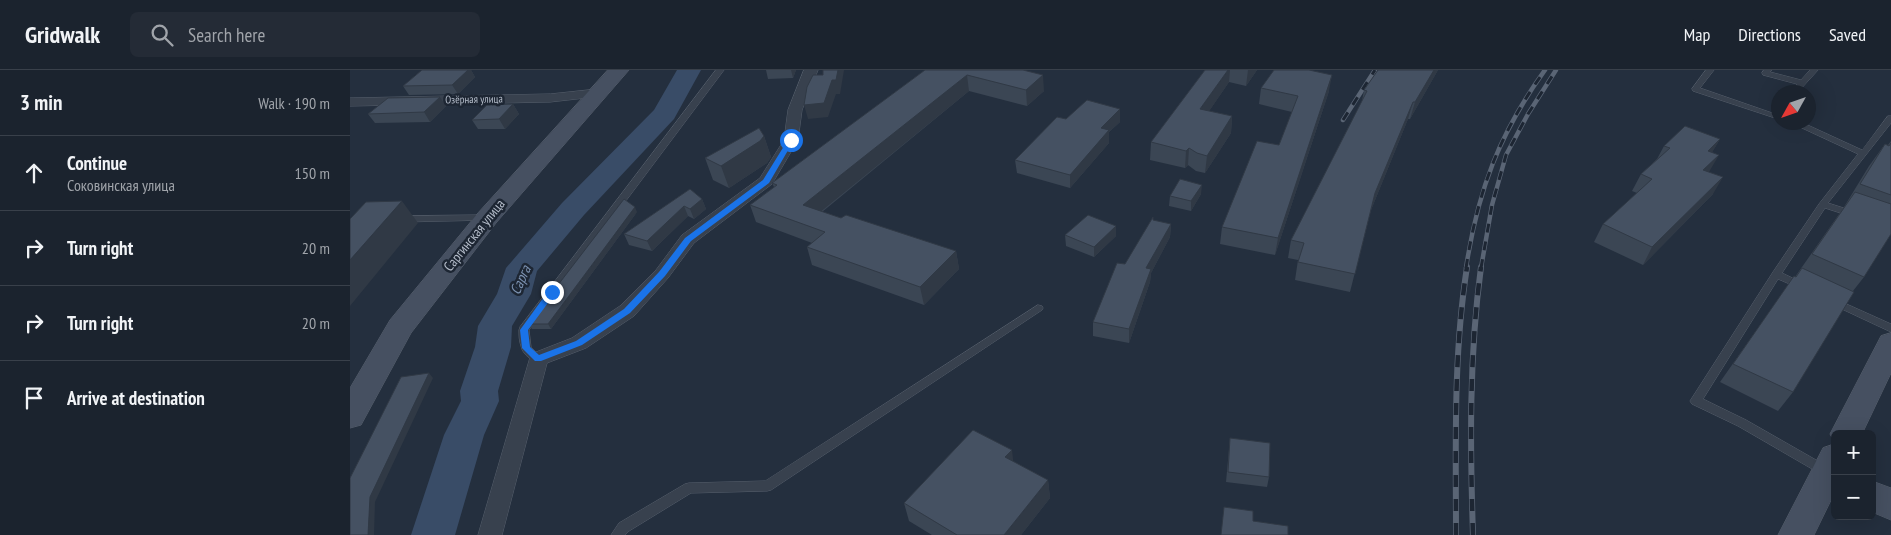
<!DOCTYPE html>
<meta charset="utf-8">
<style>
body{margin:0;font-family:"PT Sans Narrow",sans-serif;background:#242b36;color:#f1f3f6}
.controls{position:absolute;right:15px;bottom:15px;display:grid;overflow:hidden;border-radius:8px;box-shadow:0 5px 20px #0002}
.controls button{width:45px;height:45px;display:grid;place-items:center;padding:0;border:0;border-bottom:1px solid #39404a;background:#1b232e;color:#f1f3f6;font:25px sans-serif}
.compass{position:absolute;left:1421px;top:15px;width:45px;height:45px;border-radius:50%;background:#1b232e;box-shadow:0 5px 20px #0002;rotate:230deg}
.stop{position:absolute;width:15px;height:15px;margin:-11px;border:4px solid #1a73e8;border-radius:50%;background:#fff}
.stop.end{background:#1a73e8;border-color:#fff;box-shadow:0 1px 5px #0008}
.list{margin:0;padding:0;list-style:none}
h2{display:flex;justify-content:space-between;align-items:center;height:65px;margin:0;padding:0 20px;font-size:21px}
h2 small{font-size:16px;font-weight:400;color:#a0a4aa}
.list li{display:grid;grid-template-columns:32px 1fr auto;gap:15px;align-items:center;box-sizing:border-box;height:75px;padding:0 20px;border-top:1px solid #39404a}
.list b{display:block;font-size:19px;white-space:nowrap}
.list p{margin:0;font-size:16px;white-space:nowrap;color:#a0a4aa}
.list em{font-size:16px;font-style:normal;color:#a0a4aa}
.icon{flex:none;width:28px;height:28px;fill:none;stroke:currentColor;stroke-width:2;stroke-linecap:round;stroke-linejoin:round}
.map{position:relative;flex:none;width:1541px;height:465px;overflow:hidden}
header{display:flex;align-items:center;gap:30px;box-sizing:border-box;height:70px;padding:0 25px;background:#1b232e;border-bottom:1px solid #39404a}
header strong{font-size:24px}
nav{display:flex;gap:28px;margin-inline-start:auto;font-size:18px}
.search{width:350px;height:45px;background:#242b36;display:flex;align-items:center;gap:12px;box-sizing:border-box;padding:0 18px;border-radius:8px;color:#a0a4aa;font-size:19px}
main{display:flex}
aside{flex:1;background:#1b232e}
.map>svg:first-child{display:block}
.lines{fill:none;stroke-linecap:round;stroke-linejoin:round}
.river{fill:#394c67;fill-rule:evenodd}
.lane-casing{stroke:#565f6c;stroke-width:1}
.street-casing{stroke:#565f6c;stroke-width:1}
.secondary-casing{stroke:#565f6c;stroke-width:1}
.lane{fill:#38414e;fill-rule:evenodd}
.street{fill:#38414e;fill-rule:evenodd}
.secondary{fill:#465061;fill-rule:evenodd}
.rail-far1-casing{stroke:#5a6575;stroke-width:4.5}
.rail-casing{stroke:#5a6575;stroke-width:6}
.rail-far1{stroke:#1d2633;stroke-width:3;stroke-dasharray:9;stroke-linecap:butt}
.rail{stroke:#1d2633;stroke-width:4.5;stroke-dasharray:12;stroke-linecap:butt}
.wall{fill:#3b4654}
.shaded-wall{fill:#303945}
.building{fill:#455162;stroke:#303945}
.route{fill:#1a73e8}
.labels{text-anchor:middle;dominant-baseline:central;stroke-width:5;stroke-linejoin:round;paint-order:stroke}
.far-street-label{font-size:11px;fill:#b4bcc9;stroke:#1d2633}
.street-label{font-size:14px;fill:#b4bcc9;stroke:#1d2633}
.water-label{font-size:15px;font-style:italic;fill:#7c92b1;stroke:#1d2633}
</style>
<header>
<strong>Gridwalk</strong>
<div class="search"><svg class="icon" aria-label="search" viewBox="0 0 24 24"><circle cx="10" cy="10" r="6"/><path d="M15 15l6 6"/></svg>Search here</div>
<nav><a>Map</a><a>Directions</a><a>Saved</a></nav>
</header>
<main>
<aside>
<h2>3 min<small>Walk · 190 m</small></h2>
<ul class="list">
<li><svg class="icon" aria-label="ahead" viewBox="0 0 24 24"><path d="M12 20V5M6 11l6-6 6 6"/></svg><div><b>Continue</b><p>Соковинская улица</p></div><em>150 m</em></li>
<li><svg class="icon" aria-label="right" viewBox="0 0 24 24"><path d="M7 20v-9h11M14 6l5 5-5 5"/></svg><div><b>Turn right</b></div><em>20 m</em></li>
<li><svg class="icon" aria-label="right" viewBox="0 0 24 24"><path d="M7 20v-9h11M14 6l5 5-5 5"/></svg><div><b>Turn right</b></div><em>20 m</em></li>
<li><svg class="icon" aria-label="arrive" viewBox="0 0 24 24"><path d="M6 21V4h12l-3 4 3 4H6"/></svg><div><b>Arrive at destination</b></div></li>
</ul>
</aside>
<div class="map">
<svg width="1541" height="465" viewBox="0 0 1541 465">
<rect width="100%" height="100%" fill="#242f3e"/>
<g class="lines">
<path class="river" d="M327 0H351L324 49 234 145 187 201 181 224 162 256 161 277 148 321 149 331 134 365 105 465H61L94 365 111 331 110 321 125 277 128 256 147 224 156 198 212 133 304 40Z"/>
<g class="lane-casing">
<path id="lane" d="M366 0H374L179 260 181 277 193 289 192 292C184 294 172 284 171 276 169 271 169 265 169 260L170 257Z
M1356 0H1364L1350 18 1428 45V49L1343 21 1342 19Z
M1414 0H1422L1420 2 1451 10 1460 0H1468L1448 22H1440L1447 14 1413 5 1412 3Z
M1538 46H1541V53L1478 133 1506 142 1507 144 1503 147 1475 138 1432 203 1455 214 1457 216 1455 218H1449L1428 209 1353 329 1396 350 1480 398 1482 402 1480 406 1476 407 1388 356 1342 334 1340 331 1423 202 1469 134 1508 84 1439 52H1451L1512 80Z
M136 145 139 146 140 148 139 150 53 152 49 149 53 146Z
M1483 228 1541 254V262L1479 233 1478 231Z
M688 235 692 236 693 238 692 240 421 420 417 421 341 423 279 461 275 465H261L269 453 335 414 339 413 415 411Z"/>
</g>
<g class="street-casing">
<path id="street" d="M454 0H468L452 40 448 70 422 114 344 173 318 208 284 246 236 278 197 293 152 465H128L181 284 222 268 270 236 306 200 332 165 410 108 434 70 438 40Z
M248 19 253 20 255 23 253 26 200 32 0 36V28L200 24Z"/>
</g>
<g class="secondary-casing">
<path id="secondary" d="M258 0H279L146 153 61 263 11 355 0 358V318L40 250 128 143Z
M1541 263V303L1512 364H1485V373L1480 364 1531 266Z
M1485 374V422L1464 465H1428L1473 378Z
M1522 411 1541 418V450L1522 442Z"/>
</g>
<use href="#lane" class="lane"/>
<use href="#street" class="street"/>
<use href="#secondary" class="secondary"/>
<g class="rail-far1-casing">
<path id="rail-far1" d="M993 50 1025 0
M1116 198C1128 120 1149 64 1195 0
M1131 198 1142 135 1156 85 1178 44 1206 0"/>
</g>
<g class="rail-casing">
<path id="rail" d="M1106 465C1106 376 1103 286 1117 197
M1123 465C1120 375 1119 286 1131 197"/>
</g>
<use href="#rail-far1" class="rail-far1"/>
<use href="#rail" class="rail"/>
</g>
<path class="wall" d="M72 0H121L125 7 108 24 59 25 53 16Z
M416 0H446L443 8 418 9Z
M575 0H673L694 21 677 36 619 21 472 142 491 148 606 181 609 199 574 235 462 195 457 177 462 173 406 152 400 135 424 117 422 113Z
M855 0H907L896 16 879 12 859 41 882 46 881 63 855 103 846 101 838 95 835 98 800 90 801 72Z
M1088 0 1060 49H1058L1021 140 1000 222 945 210 948 190 938 188 941 170 1012 31 1014 20Z
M911 18 979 21 925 185 870 174 872 157 929 75 942 42 909 34Z
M90 27 96 36 80 52 25 53 18 44Z
M163 34 169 44 155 59H128L122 50Z
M770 39V52L759 62V73L720 118 667 103 665 90 716 49Z
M414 66 421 87 417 93 379 118 363 110 355 88Z
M1370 69 1362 82 1359 102 1363 124 1293 195 1244 172 1253 154 1287 123 1282 121 1291 104 1307 89 1314 76Z
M1541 71V164L1514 207 1503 221 1443 322 1428 341 1370 312 1431 225 1445 207 1494 137 1519 96 1535 74 1538 75Z
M340 119 352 129 356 139 344 149 338 146 302 181 279 175 274 164Z
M851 124 841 141 819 136 820 126Z
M287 142 201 259H182L178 254Z
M821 154 820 167 801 203 800 212 779 273 743 266V252L775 194Z
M766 156V166L744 187 716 176 715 165Z
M880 368 919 407 917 417 876 412Z
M663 391 698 410 700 428 671 465H582L559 451 554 433Z"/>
<path class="shaded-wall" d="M118 0H121L125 7 108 24 102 15Z
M441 0H446L443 8Z
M488 0H494L490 24H486L478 47 458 49 454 35Z
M878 0H880L879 12 849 56 850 39Z
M898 0H907L896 16Z
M1084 0H1088L1060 49 1065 32Z
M617 5 619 21 458 152 453 135Z
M693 5 694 21 677 36 676 20Z
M982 5 979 21 925 185 928 168Z
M90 27 96 36 80 52 74 42Z
M1063 32 1058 49 1021 140 1000 222 1025 123Z
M163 34 169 44 155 59 149 49Z
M770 39V52L759 62V73L720 118V105L751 58Z
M882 46 881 63 855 103 857 86Z
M414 66 421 87 417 93 379 118 371 96Z
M1370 69 1360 86 1358 81Z
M839 78 838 95 835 98 836 81Z
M1369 85 1359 102 1343 116 1353 100Z
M1373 107 1363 124 1293 195 1302 177Z
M852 115 851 124 841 141V131Z
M352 129 356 139 344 149 340 139Z
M52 131 68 153 0 236V190Z
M334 136 338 146 302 181 297 171Z
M285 137 287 142 201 259 198 254Z
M821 154 820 167 801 203 800 212 779 273V259L796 198Z
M766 156V166L744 187V177Z
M606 181 609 199 574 235 570 217Z
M79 303 83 308 25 432 24 465H18L20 427Z
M662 380 664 398 655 387Z
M698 410 700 428 671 465H654Z"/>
<path class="building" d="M72 0H118L102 15 53 16Z
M473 0H488L486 10H482L474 33 454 35 457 17 463 5H473Z
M575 0H673L693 5 676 20 617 5 453 135 491 148 496 145 606 181 570 217 457 177 475 162 400 135 427 115 422 113Z
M855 0H878L850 39 882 46 857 86 847 83 839 78 836 81 801 72Z
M924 0H959L982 5 928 168 872 157 907 71 929 75 948 26 911 18Z
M1028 0H1084L1065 32H1063L1025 123 1005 204 948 192 954 173 941 170 1017 21 1014 20Z
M90 27 74 42 18 44 38 28Z
M737 30 770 39 751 58 759 60 720 105 665 90 707 47 716 49Z
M163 34 149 49 122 50 137 35Z
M1335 56 1370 69 1358 81 1369 85 1353 100 1373 107 1302 177 1253 154 1302 109 1291 104 1320 78 1314 76Z
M409 58 414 66 410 71 371 96 355 88Z
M1541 73V125L1510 114 1535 74 1539 76Z
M830 109 852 115 841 131 820 126Z
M340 119 352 129 340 139 334 136 297 171 274 164Z
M1505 122 1541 134V164L1514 207 1462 184Z
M274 129 285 137 198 254H178Z
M52 131 0 190V149L16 132Z
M738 145 766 156 744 177 715 165Z
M803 147V150L821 154 796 198 801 199 779 259 743 252 767 193 775 194Z
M1452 198 1504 222 1443 322 1383 294 1444 206 1446 207Z
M79 303 20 427 18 465H0V408L51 307Z
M623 360 662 380 655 387 698 410 654 465H607L554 433Z
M880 368 920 373 919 407 878 402Z
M874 437 903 441V451L938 456V465H871Z"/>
<path class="route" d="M439 68 444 70 419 113 341 171 315 206 280 243 232 275 191 291H185L172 278 170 260 199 220 202 219 206 222 178 260 180 277 189 285 226 271 274 239 309 202 335 168 413 110Z"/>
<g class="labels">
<g class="far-street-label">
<text transform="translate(124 29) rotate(-1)">Озёрная улица</text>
</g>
<g class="street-label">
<text transform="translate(124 165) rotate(-51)">Саргинская улица</text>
</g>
<g class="water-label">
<text transform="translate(170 210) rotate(-66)">Сарга</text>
</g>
</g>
</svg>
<div class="controls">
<button>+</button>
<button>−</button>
</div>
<svg class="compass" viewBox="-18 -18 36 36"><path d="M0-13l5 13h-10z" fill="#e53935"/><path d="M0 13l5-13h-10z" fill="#a0a4aa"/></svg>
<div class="stop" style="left:441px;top:70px"></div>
<div class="stop end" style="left:202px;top:222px"></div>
</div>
</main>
